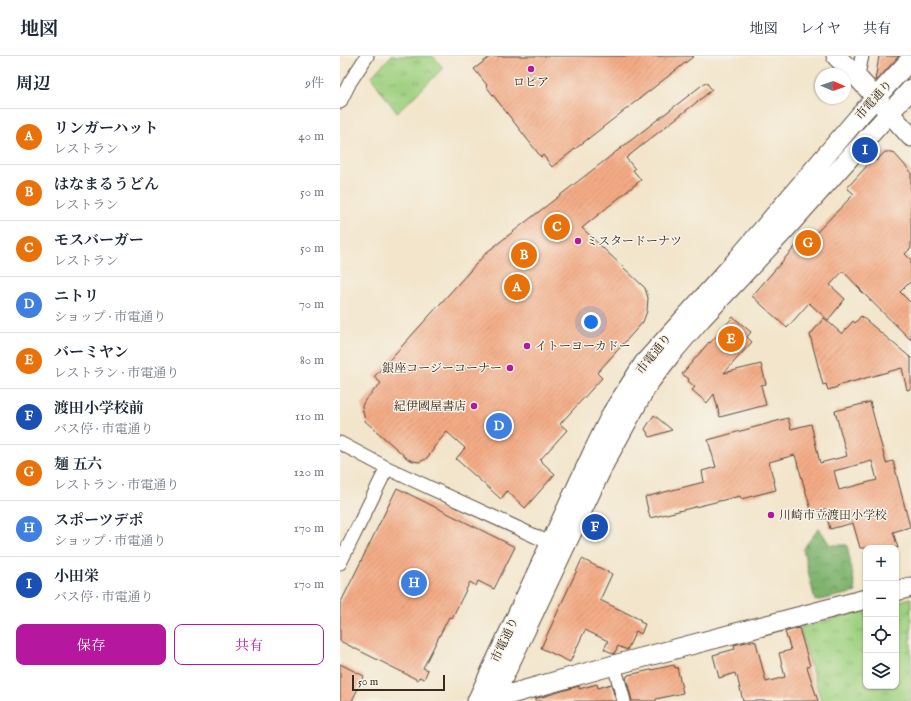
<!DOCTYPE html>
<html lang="ja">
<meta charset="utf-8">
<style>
body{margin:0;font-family:"IM FELL English","Noto Serif JP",serif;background:#f2f2f3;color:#1f2937}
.controls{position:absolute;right:12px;bottom:12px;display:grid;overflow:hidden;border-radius:8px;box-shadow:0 1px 3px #0004}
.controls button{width:36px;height:36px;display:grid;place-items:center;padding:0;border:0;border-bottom:1px solid #e0e1e3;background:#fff;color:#1f2937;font:20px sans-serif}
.compass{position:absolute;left:475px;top:12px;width:36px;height:36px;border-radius:50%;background:#fff;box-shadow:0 1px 3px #0004;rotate:92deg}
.scale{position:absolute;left:12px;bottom:10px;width:93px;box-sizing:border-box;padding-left:4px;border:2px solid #3b2a1e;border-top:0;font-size:11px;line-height:14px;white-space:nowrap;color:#3b2a1e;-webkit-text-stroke:3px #f7f3e8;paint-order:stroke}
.you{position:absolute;left:251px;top:266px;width:14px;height:14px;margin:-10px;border:3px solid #fff;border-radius:50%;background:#1a73e8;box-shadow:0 0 0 6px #1a73e833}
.badge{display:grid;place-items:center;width:26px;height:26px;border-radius:50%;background:#b5179e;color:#fff;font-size:13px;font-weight:700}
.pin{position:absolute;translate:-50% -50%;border:2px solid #fff;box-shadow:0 1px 4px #0006}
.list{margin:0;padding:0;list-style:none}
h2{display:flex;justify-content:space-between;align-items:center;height:52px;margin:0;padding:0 16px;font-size:17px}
h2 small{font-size:13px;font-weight:400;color:#747a83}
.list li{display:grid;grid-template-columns:26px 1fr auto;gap:12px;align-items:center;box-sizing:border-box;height:56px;padding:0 16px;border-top:1px solid #e0e1e3}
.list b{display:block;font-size:15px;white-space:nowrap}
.list p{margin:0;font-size:13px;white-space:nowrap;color:#747a83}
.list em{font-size:13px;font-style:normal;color:#747a83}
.actions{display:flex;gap:8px;padding:12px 16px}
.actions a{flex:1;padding:9px 0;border:1px solid #b5179e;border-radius:8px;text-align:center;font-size:14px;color:#b5179e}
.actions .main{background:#b5179e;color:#fff}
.icon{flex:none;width:22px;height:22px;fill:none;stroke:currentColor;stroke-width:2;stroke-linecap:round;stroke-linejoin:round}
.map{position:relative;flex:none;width:571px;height:645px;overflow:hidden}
header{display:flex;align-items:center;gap:24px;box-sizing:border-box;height:56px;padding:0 20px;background:#fff;border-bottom:1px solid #e0e1e3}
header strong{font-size:19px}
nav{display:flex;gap:22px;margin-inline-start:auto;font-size:14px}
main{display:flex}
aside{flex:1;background:#fff}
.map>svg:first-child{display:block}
.forest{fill:url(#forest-crowns);stroke:#5d6e46}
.park{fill:url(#park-tufts);stroke:#6d7e4f}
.building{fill:url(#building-hatch);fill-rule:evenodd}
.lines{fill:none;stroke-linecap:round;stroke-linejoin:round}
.street-casing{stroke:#564638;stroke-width:15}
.secondary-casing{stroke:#564638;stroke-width:21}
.street{stroke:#fff;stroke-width:13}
.secondary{stroke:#fff;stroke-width:19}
.poi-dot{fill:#b5179e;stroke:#f7f3e8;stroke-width:1.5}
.labels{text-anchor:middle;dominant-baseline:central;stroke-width:3;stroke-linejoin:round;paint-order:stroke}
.poi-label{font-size:12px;fill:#3b2a1e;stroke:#f7f3e8;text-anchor:start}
.street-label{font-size:12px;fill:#3b2a1e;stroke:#f7f3e8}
</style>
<header>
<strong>地図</strong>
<nav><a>地図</a><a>レイヤ</a><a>共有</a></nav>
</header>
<main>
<aside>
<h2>周辺<small>9件</small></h2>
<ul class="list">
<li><span class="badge" style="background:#e8710a">A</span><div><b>リンガーハット</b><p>レストラン</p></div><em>40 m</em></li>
<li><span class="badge" style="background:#e8710a">B</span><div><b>はなまるうどん</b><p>レストラン</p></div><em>50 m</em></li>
<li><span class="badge" style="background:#e8710a">C</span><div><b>モスバーガー</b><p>レストラン</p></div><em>50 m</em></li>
<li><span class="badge" style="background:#3f7fe0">D</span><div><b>ニトリ</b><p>ショップ · 市電通り</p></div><em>70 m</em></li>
<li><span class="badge" style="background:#e8710a">E</span><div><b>バーミヤン</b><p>レストラン · 市電通り</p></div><em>80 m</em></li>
<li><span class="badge" style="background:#1a4fb4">F</span><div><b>渡田小学校前</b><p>バス停 · 市電通り</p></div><em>110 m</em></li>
<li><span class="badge" style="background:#e8710a">G</span><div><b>麺 五六</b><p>レストラン · 市電通り</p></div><em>120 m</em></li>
<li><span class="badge" style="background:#3f7fe0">H</span><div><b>スポーツデポ</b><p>ショップ · 市電通り</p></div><em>170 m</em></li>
<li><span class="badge" style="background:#1a4fb4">I</span><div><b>小田栄</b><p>バス停 · 市電通り</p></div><em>170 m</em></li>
</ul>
<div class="actions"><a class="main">保存</a><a>共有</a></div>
</aside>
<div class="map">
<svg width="571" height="645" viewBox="0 0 571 645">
<defs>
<pattern id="forest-crowns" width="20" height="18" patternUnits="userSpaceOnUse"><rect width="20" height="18" fill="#7fb36e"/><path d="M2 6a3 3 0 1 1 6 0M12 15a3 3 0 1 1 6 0" fill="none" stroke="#69925a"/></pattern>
<pattern id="park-tufts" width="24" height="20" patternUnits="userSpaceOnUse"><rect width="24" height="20" fill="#9fd180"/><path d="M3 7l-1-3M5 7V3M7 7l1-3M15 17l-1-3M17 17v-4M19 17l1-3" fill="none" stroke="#83aa68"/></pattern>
<pattern id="building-hatch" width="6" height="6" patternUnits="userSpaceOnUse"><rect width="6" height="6" fill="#f3ab85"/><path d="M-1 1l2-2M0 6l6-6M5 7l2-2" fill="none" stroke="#d19372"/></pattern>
</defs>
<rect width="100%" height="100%" fill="#f7f3e8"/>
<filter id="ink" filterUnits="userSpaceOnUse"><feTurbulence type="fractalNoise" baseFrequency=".025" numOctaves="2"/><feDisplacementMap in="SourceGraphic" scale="8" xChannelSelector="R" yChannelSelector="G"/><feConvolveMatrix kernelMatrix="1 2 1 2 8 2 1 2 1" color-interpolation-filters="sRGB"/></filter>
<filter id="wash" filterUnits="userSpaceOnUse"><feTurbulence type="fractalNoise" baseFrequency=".012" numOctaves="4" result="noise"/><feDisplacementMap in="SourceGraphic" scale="16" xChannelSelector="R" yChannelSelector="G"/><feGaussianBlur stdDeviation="0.9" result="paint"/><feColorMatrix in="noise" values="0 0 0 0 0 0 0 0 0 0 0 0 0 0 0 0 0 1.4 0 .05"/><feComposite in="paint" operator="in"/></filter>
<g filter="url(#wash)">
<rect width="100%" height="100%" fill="#f2e5cb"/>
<path class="forest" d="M479 472 490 489H507L516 536 475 545 463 493Z"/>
<path class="park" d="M51 0H93L103 12 57 57 31 21Z
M571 542V645H481L460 572 526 554V630H556V546Z"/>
<g id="blocks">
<path class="building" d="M151 0H354L212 111 203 99 201 101 146 30 147 29 134 13Z
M539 0H559L536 25H535Z
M366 26 372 34 286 102 295 113 293 114 301 124 242 172 305 232 308 242 307 255 303 266 257 317 262 322 220 368 227 374 200 404 215 418 185 452 167 435 161 443 116 403 125 392 107 376 94 391 93 394 86 403 79 406 73 405 68 403 25 365 22 350 25 344 41 327 34 321 147 196Z
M545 96H553L571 116V192L565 198 571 204V225L560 236 571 247V284L520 234H521L503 215 490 229 505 243 488 264 469 247 447 272 412 240 467 177 472 181 514 138 507 132 533 103 536 105Z
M521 260 571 302V333L567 334 562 312 497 330 498 331 488 334 486 328 483 329 470 279 484 262 502 278 513 265 515 267Z
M393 261 411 276 407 281 412 286 384 317 421 308 426 328 421 329 426 349 380 361 374 338 367 347 352 334 355 331 348 325 349 323 342 318 369 286 370 287Z
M530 346 546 407 553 405 570 471 553 476 558 492H520L513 467 490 473 485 453 472 457 455 399 429 406 436 434 401 443 400 440 310 462 305 441 364 426 362 415 376 411 368 384 448 362 451 373 471 368 480 407 507 400 495 355ZM532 405 537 424 499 434 494 415Z
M314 359 332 374 310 381 305 373Z
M57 432 175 491 154 533 138 525 136 530 130 526 112 562 109 561 83 612 88 614 84 623 79 621 78 624 0 585V548Z
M242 503 272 518 260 544 301 564 300 566 305 568 301 578 296 575 287 594 278 590 274 598 264 593 268 585 245 574 230 606 201 592Z
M459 572 470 610 467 611 478 645H403L397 620 396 621 395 617 379 622 373 599 395 593 394 589 411 585 416 586 426 626 445 621 439 597 451 594 445 576Z
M0 608 24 620 12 645H0Z
M334 609 335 612 337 611 343 637 316 643V645H292L286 621 288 620V619Z
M257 628 258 632 271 628 276 645H195V643L239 630V633Z"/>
</g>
</g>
<g filter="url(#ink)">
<use href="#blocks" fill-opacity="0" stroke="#564638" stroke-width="1"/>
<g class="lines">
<g class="street-casing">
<path id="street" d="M517 21 518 19 522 0
M0 46 10 26 27 0
M0 387 47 412 210 487
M0 507 47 412
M274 609 284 645"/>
</g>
<g class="secondary-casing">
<path id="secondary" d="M496 0 517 21 571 81
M556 535 571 531
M137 645 253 396 272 357 304 307 394 207 521 58 571 3
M146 645 274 609 526 543
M152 645 265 406 308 328 331 298 362 262 442 177 571 33"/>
</g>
<use href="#street" class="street"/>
<use href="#secondary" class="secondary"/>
</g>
</g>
<g class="poi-dot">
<circle cx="191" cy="13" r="4"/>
<circle cx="238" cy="185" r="4"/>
<circle cx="187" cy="290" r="4"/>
<circle cx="170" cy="312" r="4"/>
<circle cx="134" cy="350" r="4"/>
<circle cx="431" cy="459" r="4"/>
</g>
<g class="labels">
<g class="poi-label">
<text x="191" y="26" text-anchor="middle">ロピア</text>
<text x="246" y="185">ミスタードーナツ</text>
<text x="195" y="290">イトーヨーカドー</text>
<text x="162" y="312" text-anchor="end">銀座コージーコーナー</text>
<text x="126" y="350" text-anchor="end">紀伊國屋書店</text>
<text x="439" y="459">川崎市立渡田小学校</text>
</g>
<g class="street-label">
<text transform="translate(534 44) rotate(-48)">市電通り</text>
<text transform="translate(314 298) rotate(-51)">市電通り</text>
<text transform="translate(165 584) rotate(-65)">市電通り</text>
</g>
</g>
</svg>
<div class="controls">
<button>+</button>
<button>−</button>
<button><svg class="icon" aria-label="locate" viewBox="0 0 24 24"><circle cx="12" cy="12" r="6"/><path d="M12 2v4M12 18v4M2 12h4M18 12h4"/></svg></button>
<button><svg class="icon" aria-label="layers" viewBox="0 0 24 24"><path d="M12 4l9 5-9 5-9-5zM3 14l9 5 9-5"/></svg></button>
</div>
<svg class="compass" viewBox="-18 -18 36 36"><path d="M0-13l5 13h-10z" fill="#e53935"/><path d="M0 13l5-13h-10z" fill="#747a83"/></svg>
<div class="scale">50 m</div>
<div class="you"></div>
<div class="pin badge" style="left:177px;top:231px;background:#e8710a">A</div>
<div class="pin badge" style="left:184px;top:199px;background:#e8710a">B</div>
<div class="pin badge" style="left:217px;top:171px;background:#e8710a">C</div>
<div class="pin badge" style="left:159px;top:370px;background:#3f7fe0">D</div>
<div class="pin badge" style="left:391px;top:283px;background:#e8710a">E</div>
<div class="pin badge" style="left:255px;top:471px;background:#1a4fb4">F</div>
<div class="pin badge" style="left:468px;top:187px;background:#e8710a">G</div>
<div class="pin badge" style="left:74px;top:527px;background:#3f7fe0">H</div>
<div class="pin badge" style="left:525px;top:94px;background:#1a4fb4">I</div>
</div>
</main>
